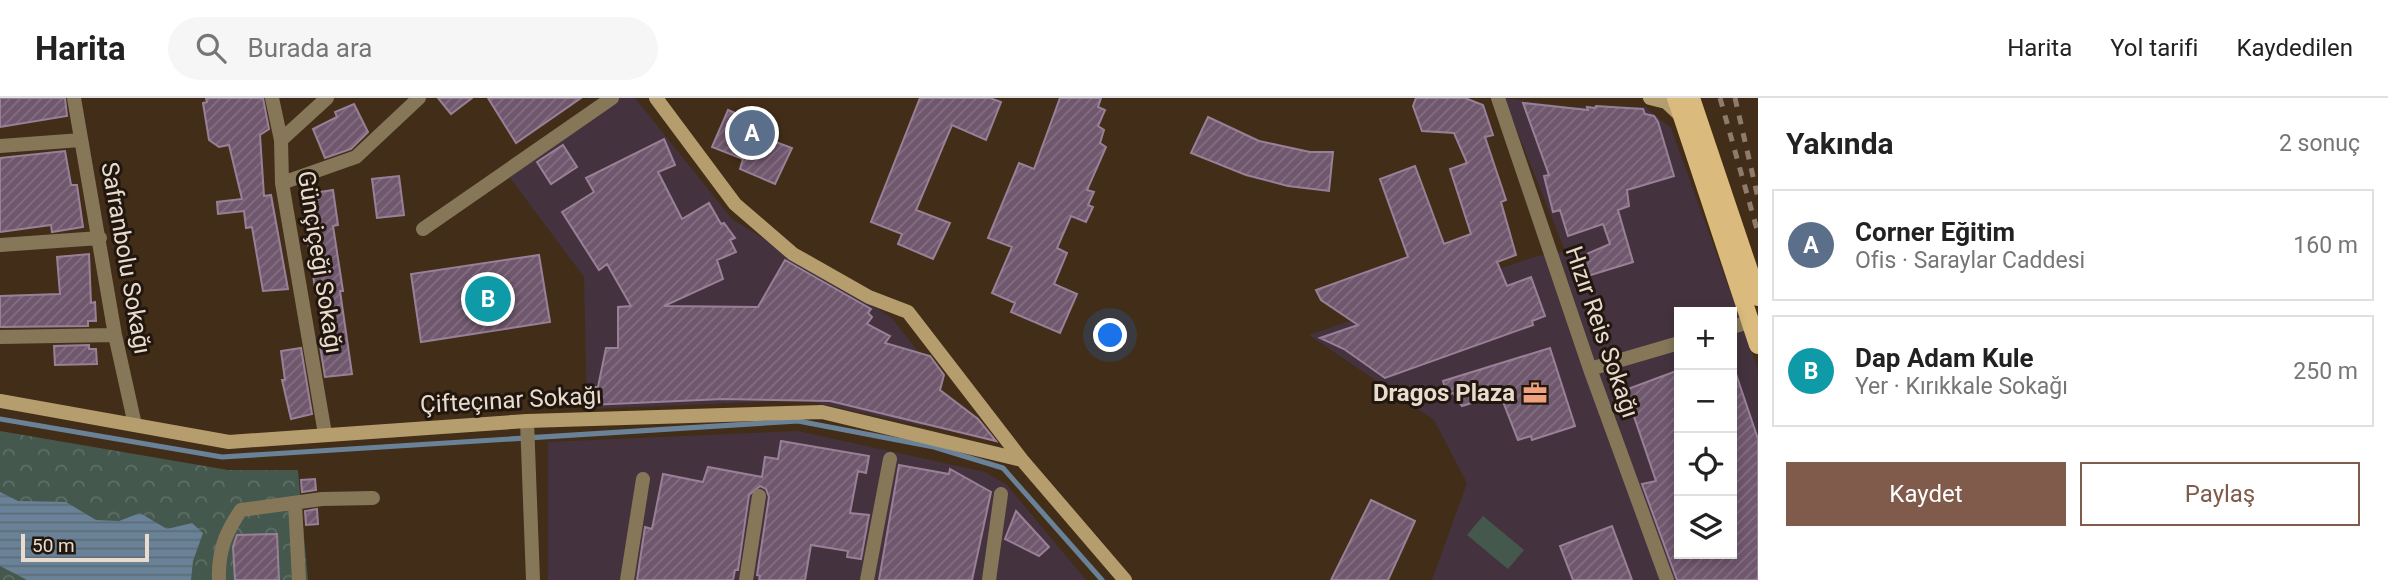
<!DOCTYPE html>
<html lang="tr">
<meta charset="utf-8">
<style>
body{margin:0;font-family:Roboto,sans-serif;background:#f6f6f6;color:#222}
.controls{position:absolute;right:21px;bottom:21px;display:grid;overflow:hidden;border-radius:0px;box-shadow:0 4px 10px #0003}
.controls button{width:63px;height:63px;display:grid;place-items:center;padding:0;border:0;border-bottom:2px solid #e0e0e0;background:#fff;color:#222;font:35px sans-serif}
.scale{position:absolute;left:21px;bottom:18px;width:128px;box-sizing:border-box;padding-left:7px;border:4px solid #e9dccf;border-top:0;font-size:19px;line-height:24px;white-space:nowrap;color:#e9dccf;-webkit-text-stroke:5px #21170e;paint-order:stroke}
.you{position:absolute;left:1111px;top:238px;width:24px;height:24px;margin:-18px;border:5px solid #fff;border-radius:50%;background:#1a73e8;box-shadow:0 0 0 10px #1a73e833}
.badge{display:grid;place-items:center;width:46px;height:46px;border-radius:50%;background:#805b4b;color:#fff;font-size:23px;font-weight:700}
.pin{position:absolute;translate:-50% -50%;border:4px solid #fff;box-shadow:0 2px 7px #0006}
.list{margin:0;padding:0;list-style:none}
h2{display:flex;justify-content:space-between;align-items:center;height:91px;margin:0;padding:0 28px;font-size:30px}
h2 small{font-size:23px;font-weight:400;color:#767676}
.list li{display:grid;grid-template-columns:46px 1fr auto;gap:21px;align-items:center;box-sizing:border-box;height:112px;margin:0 14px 14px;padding:0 14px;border:2px solid #e0e0e0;border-radius:0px}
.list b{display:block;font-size:26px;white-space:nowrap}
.list p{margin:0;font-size:23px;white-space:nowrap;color:#767676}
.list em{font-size:23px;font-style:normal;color:#767676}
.actions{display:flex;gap:14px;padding:21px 28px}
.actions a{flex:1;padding:16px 0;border:2px solid #805b4b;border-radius:0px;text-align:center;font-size:24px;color:#805b4b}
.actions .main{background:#805b4b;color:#fff}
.icon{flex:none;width:38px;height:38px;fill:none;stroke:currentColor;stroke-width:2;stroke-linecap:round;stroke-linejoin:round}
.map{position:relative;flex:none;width:1758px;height:482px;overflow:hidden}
header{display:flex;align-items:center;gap:42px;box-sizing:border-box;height:98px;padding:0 35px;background:#fff;border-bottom:2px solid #e0e0e0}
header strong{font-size:33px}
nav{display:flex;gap:38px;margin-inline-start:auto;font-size:24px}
.search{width:490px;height:63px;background:#f6f6f6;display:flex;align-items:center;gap:18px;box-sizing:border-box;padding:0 24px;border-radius:38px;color:#767676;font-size:26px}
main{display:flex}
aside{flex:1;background:#fff}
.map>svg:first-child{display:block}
.industrial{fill:#44333f;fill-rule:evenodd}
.park{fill:url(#park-crowns)}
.pitch{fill:#44584e}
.water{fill:url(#water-rules)}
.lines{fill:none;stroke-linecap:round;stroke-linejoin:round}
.stream{stroke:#6a8298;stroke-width:5}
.building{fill:url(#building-hatch);stroke:#998097;stroke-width:2}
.street{stroke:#867759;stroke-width:14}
.secondary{stroke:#b69d6e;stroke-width:14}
.primary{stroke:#dbbb7d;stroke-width:18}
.rail{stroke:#8d7c6b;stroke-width:5;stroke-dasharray:9 9;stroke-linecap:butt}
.labels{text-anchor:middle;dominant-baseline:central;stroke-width:6;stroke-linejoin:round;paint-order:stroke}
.street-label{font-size:24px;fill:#e9dccf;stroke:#21170e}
.poi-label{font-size:24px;font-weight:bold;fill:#e9dccf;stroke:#21170e;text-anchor:end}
</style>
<header>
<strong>Harita</strong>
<div class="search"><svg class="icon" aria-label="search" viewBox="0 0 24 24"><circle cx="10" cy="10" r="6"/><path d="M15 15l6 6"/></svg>Burada ara</div>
<nav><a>Harita</a><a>Yol tarifi</a><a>Kaydedilen</a></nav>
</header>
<main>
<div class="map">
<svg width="1758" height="482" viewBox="0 0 1758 482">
<defs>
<pattern id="park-crowns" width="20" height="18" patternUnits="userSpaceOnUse" patternTransform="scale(1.75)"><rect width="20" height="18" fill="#44584e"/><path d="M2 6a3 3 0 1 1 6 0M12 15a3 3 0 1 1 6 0" fill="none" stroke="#5f6f66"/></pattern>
<pattern id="water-rules" width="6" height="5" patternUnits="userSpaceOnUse" patternTransform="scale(1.75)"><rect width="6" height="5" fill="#6a8298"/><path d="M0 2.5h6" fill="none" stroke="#5d6c78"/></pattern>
<pattern id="building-hatch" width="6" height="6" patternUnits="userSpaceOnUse" patternTransform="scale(1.75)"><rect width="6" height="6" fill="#6f576d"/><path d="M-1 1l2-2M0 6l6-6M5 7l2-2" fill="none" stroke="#846f81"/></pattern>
</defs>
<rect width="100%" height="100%" fill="#422d18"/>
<path class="industrial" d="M602 0H635L732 121 892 220 937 278 923 328 803 302 587 311 584 179 502 69Z
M1504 0 1570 9H1645L1671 30 1758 271V482H1432L1467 385 1434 322 1309 237 1534 159 1565 153ZM1679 214H1732V456H1679Z
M798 333 985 374 1007 387 1086 482H548V344Z"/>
<path class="park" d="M0 333 228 372H298L308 482H0Z"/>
<path class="pitch" d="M1483 418 1524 452 1508 471 1467 437Z"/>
<path class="water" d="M0 394 18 403 66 404 96 422 119 423 140 415 167 431 192 425 203 435 193 463 191 482H27L0 468Z"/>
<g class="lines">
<path class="stream" d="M0 321 222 359 798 323 934 349 1003 370 1102 482"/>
</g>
<path class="building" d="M0 0H65L67 18 0 29Z
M206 0H263L269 31 260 37 264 98 271 97 288 191 263 193 252 129 246 130 244 113 218 116 217 104 242 101 229 47 219 49 209 42 203 5 207 4Z
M438 0H472L451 16Z
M488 0H581L516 45Z
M920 0H990L1001 4 986 42 952 27 916 112 950 125 933 161 898 146 902 136 871 124Z
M1060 0H1101L1098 9 1105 12 1098 28 1104 32 1100 45 1106 49 1087 92 1094 94 1088 107 1093 109 1086 124 1071 118 1057 150 1067 155 1054 186 1077 196 1060 235 1011 214 1015 205 992 195 1012 149 988 140 1019 65 1034 71Z
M1416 0H1465L1483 7 1493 37 1485 39 1506 102 1501 104 1516 157 1497 164 1507 188 1531 179 1545 218 1532 223 1533 227 1385 280 1344 251 1320 240 1358 227 1321 202 1316 192 1408 159 1380 81 1415 68 1444 146 1471 136 1450 71 1467 65 1454 35 1422 33 1413 8Z
M1523 5 1588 12 1587 9 1595 10 1596 8 1643 11 1645 16 1654 18 1658 24 1674 78 1627 92 1629 108 1618 112 1633 164 1581 180 1575 161 1610 146 1603 126 1568 138 1560 112 1553 114 1544 78 1549 77Z
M354 6 368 34 351 51 325 60 313 31 337 19 335 14Z
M728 12 763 27 757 37 792 50 775 86 740 71 743 61 712 49Z
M1208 19 1259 43 1310 54H1333L1329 93 1288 88 1246 77 1191 55Z
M664 41 675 67 658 74 682 121 709 105 721 126 724 125 735 140 730 142 736 154 717 162 723 181 664 208 758 209 785 162 871 211 868 215 872 219 867 226 890 238 885 245 930 258 944 277 940 292 978 321 996 343 830 303 723 301 590 307 588 289H598L606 250H618V209L631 208 607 166 599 172 562 114 594 94 586 80Z
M563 47 577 69 551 86 537 64Z
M65 53 71 87H77L83 129 52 134 51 127 0 134V60Z
M399 78 404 117 377 120 372 81Z
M333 92 338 127 333 128 343 193H340L352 276 325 279 320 248H328L320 196 316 197 301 97Z
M89 156 91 205 95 204 96 223H88V228L0 229V198L60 196 57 159Z
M539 157 550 224 421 244 411 176Z
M89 247V251H96L97 266 55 267 54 248Z
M301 250 312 316 291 321 282 282H285L281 253Z
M1550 250 1575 328 1532 342 1531 338 1518 342 1500 296 1462 308 1453 295 1447 297 1443 283Z
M1734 270 1758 341V482H1677L1642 386 1656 383 1625 292 1679 272V456H1732Z
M781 343 869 358 866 375 858 373 850 415 869 417 861 461 847 459 848 453 811 447 805 482H759L760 478 757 477 769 399 766 391 760 388 749 397 738 472H735L733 482H637L645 429 652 431 663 376 703 384 708 369 762 379 765 359 778 361Z
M899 367 949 376 950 371 991 394 972 482H879Z
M315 381 316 392 302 394 301 382Z
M1371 402 1415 423 1388 482H1331Z
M317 411 318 426 306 427 305 413Z
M1016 413 1049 449 1039 458 1005 441Z
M1612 428 1632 482H1573L1560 448Z
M277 436 279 482H235L233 449 237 437Z"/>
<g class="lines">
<path class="street" d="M74 0 115 237 135 327
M272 0 281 42 282 85 325 336
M1498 0 1590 271 1667 482
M281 42 327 0
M0 48 81 42
M282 85 356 59 419 0
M423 131 612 0
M0 147 100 140
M1732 229 1749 224
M0 239 115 237
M1590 271 1679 245
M527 323 533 482
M295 405 299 482
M219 482C218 454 225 435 241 412L322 401 373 400
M627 482 643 381
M746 482 759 398
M867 482 890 361
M989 482 1001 396"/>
<path class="secondary" d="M656 0 735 106 793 156 869 199 908 214 1022 362 1125 482
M1650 0 1666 4 1681 18
M0 303 229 344 527 323 822 314 1022 362"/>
<path class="primary" d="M1676 0 1758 247
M1691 0 1758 199"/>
<path class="rail" d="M1720 0 1758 135
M1735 0 1758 100"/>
</g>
<defs>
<g id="office-bare" transform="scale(1.89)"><path d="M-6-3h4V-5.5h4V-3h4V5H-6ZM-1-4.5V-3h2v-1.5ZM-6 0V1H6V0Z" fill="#f2a17e" stroke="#21170e" stroke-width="2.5" paint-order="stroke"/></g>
</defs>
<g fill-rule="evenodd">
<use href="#office-bare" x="1535" y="295"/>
</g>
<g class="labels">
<g class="street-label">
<text transform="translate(126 160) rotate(80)">Safranbolu Sokağı</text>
<text transform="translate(320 164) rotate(81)">Günçiçeği Sokağı</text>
<text transform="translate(1602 234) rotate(71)">Hızır Reis Sokağı</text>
<text transform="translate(511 302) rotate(-3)">Çifteçınar Sokağı</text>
</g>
<g class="poi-label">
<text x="1515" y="295">Dragos Plaza</text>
</g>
</g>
</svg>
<div class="controls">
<button>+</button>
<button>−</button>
<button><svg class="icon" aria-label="locate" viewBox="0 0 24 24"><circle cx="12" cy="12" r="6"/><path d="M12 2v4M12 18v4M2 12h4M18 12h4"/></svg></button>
<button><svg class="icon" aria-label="layers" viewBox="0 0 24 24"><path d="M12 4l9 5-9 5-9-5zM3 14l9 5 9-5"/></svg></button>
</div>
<div class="scale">50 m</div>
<div class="you"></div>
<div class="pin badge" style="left:752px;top:35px;background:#5c6f8a">A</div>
<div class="pin badge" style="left:488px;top:201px;background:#0f9aa8">B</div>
</div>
<aside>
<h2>Yakında<small>2 sonuç</small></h2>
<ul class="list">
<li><span class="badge" style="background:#5c6f8a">A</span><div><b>Corner Eğitim</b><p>Ofis · Saraylar Caddesi</p></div><em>160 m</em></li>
<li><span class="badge" style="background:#0f9aa8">B</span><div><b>Dap Adam Kule</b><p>Yer · Kırıkkale Sokağı</p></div><em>250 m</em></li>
</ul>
<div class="actions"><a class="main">Kaydet</a><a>Paylaş</a></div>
</aside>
</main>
